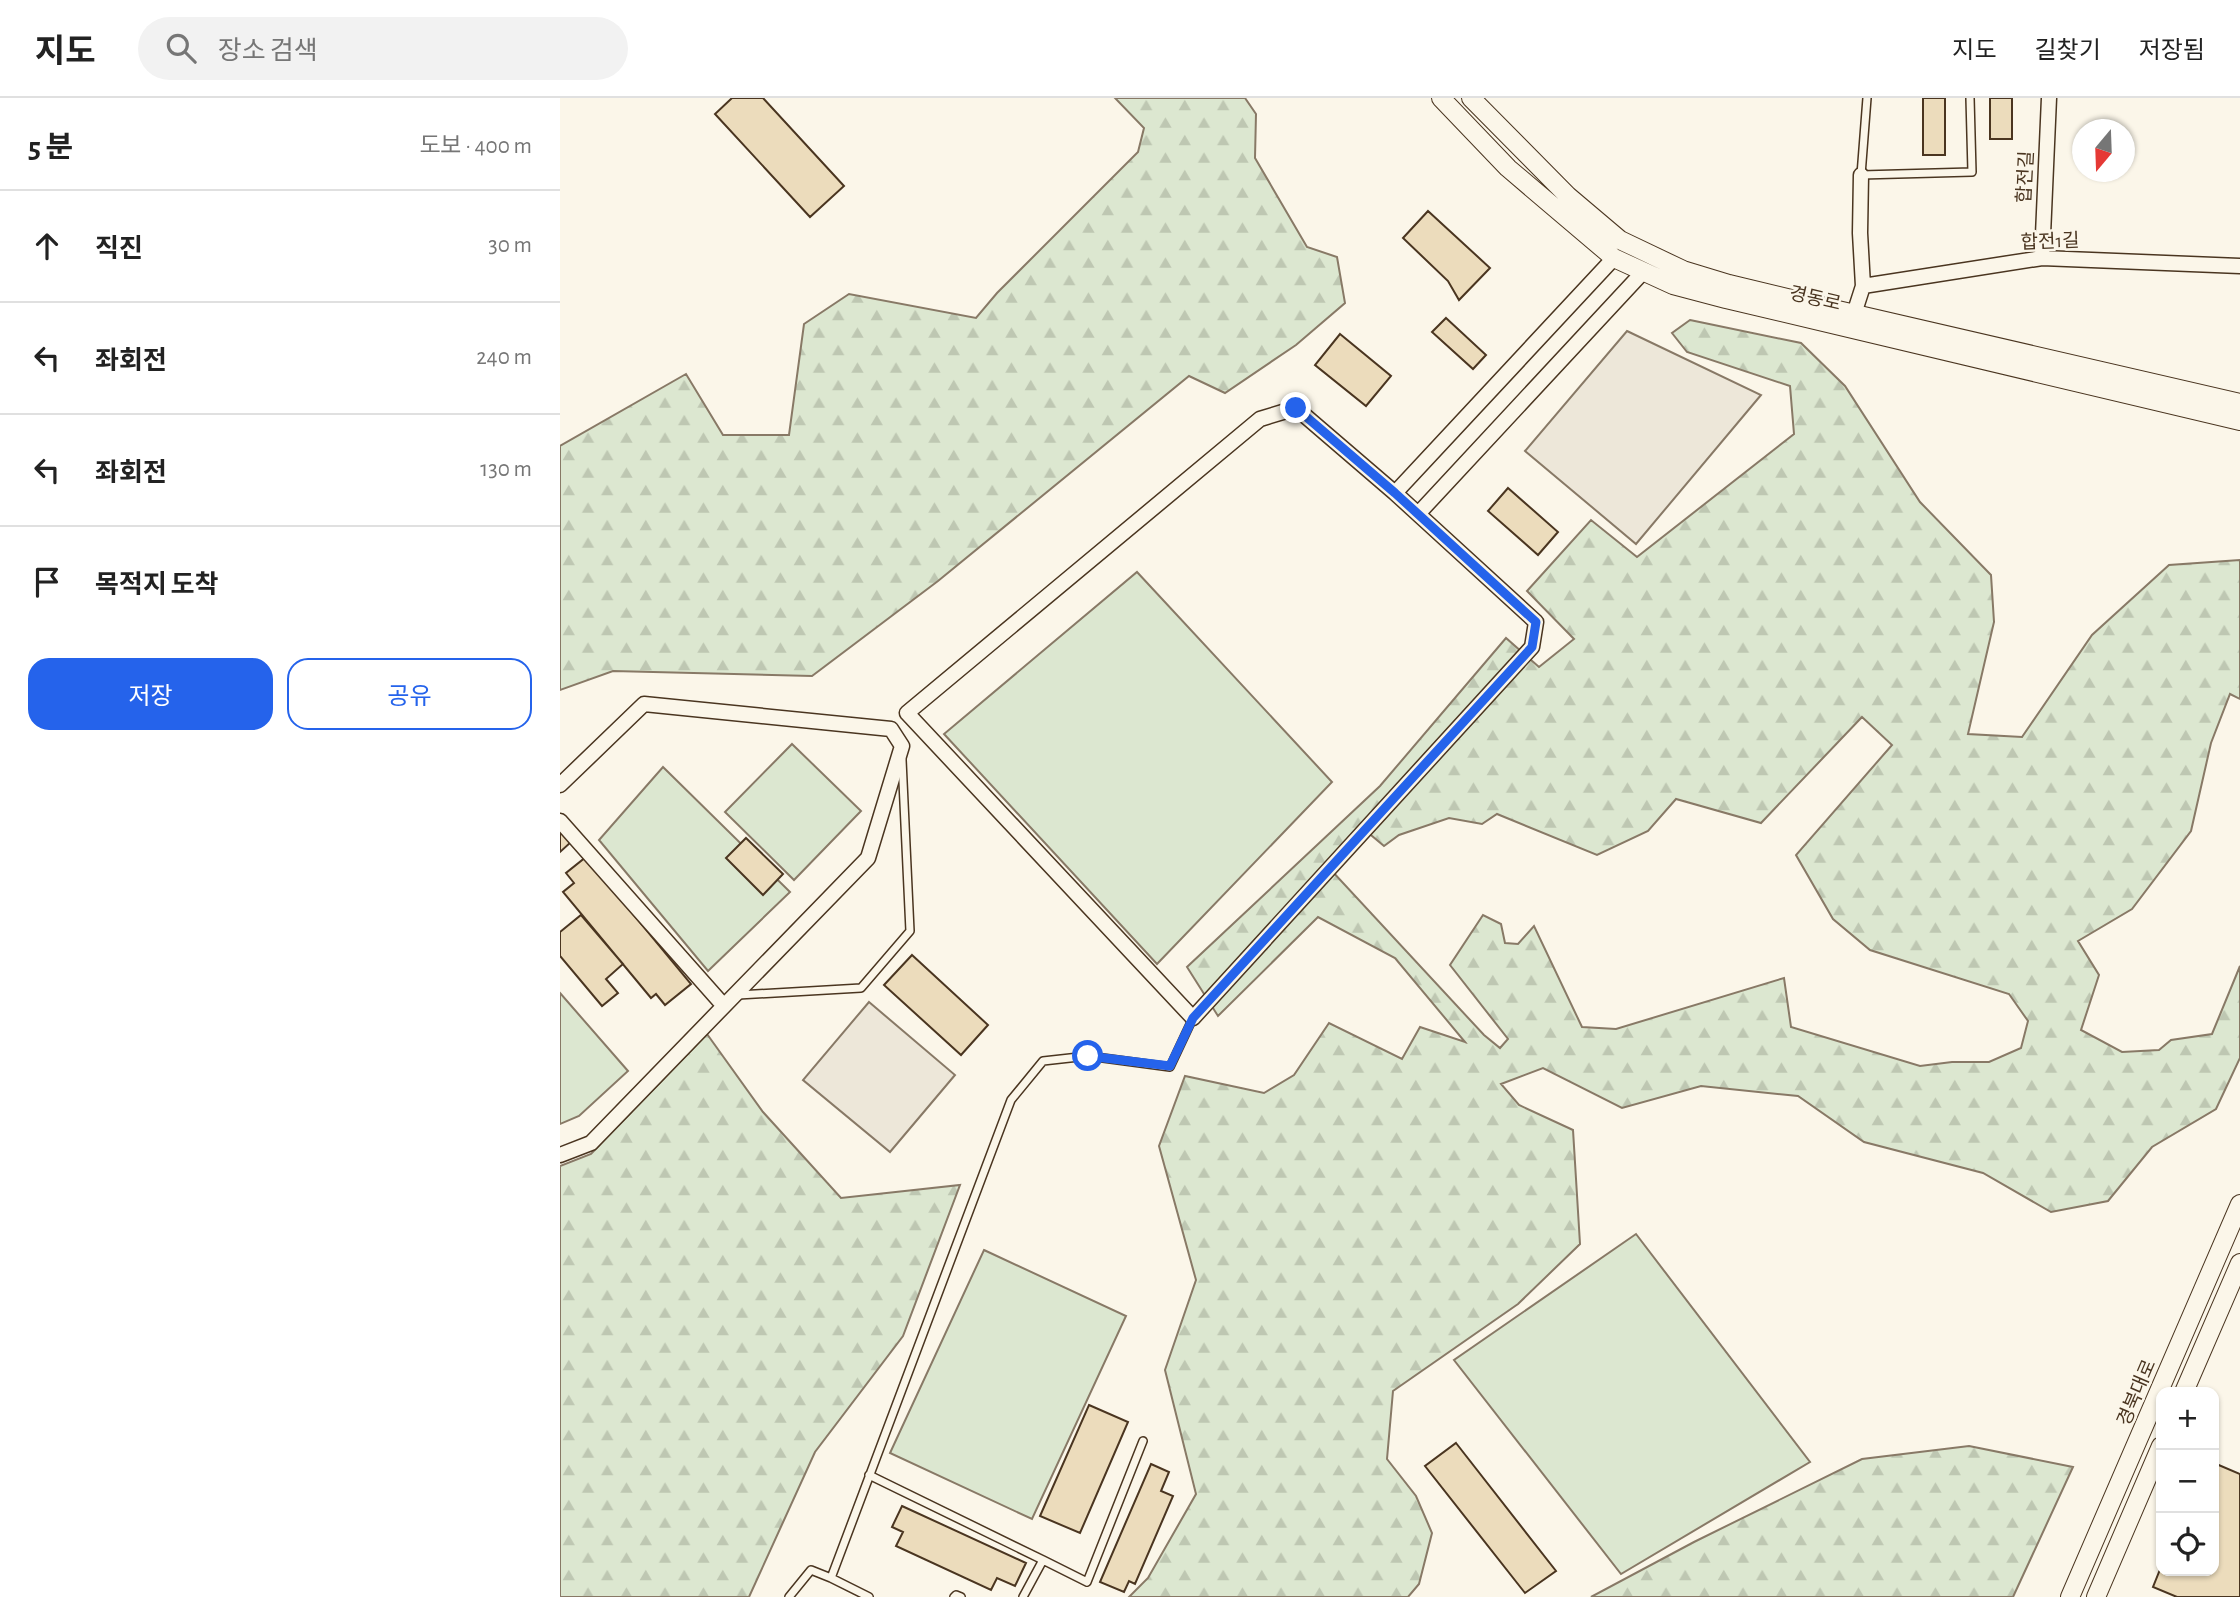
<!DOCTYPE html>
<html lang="ko">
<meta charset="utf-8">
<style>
body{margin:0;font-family:"Alegreya Sans","Noto Sans KR",sans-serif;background:#f2f2f2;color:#222}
.controls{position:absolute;right:21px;bottom:21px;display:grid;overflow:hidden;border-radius:14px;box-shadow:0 2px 5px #0004}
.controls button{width:63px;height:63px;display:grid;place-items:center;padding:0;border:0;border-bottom:2px solid #e0e0e0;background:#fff;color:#222;font:35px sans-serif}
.compass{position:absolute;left:1512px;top:21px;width:63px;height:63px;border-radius:50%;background:#fff;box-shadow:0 2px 5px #0004;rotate:199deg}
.stop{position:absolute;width:21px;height:21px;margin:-16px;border:5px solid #2563eb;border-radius:50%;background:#fff}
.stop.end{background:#2563eb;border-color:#fff;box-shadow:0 2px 7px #0008}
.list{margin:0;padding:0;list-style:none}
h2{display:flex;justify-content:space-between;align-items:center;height:91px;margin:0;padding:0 28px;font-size:30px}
h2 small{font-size:23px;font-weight:400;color:#767676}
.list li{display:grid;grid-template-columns:46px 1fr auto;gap:21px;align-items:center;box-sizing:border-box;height:112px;padding:0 28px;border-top:2px solid #e0e0e0}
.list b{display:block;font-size:26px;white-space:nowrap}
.list em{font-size:23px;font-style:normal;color:#767676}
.actions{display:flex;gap:14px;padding:21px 28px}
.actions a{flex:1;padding:16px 0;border:2px solid #2563eb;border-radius:21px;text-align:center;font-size:24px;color:#2563eb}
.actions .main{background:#2563eb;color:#fff}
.icon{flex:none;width:38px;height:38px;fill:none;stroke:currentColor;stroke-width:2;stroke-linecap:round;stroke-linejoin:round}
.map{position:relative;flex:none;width:1680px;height:1499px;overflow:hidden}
header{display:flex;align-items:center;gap:42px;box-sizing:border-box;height:98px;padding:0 35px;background:#fff;border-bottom:2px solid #e0e0e0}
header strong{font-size:33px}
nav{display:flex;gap:38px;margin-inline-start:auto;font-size:24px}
.search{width:490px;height:63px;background:#f2f2f2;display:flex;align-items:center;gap:18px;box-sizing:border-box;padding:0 24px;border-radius:38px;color:#767676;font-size:26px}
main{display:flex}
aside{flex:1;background:#fff}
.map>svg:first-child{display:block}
.forest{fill:url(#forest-firs);stroke:#887966;stroke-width:2;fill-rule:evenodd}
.garden{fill:#dce7d0;stroke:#887966;stroke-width:2}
.parking{fill:#ede7d9;stroke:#887966;stroke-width:2}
.building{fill:#ecdcbc;stroke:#4a3520;stroke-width:2}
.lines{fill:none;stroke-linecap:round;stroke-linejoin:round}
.service-casing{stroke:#4a3520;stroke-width:10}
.minor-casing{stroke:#4a3520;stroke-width:17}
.tertiary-casing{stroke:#4a3520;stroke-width:20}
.service{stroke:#fbf6e9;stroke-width:7}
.minor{stroke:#fbf6e9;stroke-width:14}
.tertiary{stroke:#fbf6e9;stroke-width:18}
.route{stroke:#2563eb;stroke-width:9}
.labels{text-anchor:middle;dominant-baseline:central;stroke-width:5;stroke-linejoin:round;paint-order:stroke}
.street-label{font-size:19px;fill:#4a3520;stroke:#fbf6e9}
</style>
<header>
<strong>지도</strong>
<div class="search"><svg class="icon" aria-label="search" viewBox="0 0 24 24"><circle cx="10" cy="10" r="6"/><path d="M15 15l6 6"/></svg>장소 검색</div>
<nav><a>지도</a><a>길찾기</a><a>저장됨</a></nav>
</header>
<main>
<aside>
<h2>5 분<small>도보 · 400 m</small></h2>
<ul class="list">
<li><svg class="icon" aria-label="ahead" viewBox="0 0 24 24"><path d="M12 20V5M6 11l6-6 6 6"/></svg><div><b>직진</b></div><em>30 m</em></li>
<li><svg class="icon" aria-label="left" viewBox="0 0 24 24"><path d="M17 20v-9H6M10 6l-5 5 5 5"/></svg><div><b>좌회전</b></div><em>240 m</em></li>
<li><svg class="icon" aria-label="left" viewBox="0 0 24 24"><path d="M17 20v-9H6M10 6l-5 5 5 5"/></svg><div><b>좌회전</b></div><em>130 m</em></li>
<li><svg class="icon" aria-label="arrive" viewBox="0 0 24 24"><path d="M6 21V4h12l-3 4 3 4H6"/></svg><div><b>목적지 도착</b></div></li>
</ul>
<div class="actions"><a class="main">저장</a><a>공유</a></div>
</aside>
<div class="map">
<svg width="1680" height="1499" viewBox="0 0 1680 1499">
<defs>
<pattern id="forest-firs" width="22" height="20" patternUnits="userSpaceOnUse" patternTransform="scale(1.75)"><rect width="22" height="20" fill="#dce7d0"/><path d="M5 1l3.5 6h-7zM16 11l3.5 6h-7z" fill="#bec7b2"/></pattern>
</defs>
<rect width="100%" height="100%" fill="#fbf6e9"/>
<path class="forest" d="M555 0H685L696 16 695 60 747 149 777 159 785 205 736 247 665 295 629 278 378 483 252 578 53 573 0 592V348L126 276 163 337H229L244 226 289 196 416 220 437 195 578 54 584 30Z
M1130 222 1241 245 1285 288 1360 404 1431 477 1434 524 1408 636 1462 639 1532 537 1609 467 1680 462V601L1670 596 1651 645 1631 733 1572 811 1518 843 1539 877 1521 932 1562 954 1599 952 1611 942 1652 936 1680 868V960L1656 1011 1592 1049 1548 1103 1491 1114 1423 1075 1304 1044 1238 998 1141 988 1062 1010 983 970 941 986 959 1007 1013 1032 1020 1146 958 1206 833 1293 827 1361 856 1398 872 1435 859 1486 848 1499H569L588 1480 636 1396 605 1272 636 1182 599 1048 625 978 704 995 734 977 769 925 842 961 860 929 905 944 835 860 758 819 658 918 627 869 820 688 946 540 979 569 1014 541 967 493 1031 422 1077 459 1234 336 1230 288 1127 254 1112 235ZM1302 619 1332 647 1236 757 1273 821 1310 852 1449 896 1468 923 1461 950 1429 964H1392L1360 968 1231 929 1224 880 1056 931 1022 929 974 828 958 846 945 845 941 826 923 817 890 867 948 941 940 950 924 937 771 772 806 733 824 748 839 737 889 720 922 726 937 716 1037 757 1088 733 1116 701 1201 725Z
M147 936 203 1014 281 1100 400 1087 343 1238 255 1354 189 1499H0V1068L31 1056Z
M1409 1348 1513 1369 1453 1499H1031L1134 1444 1302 1361Z"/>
<path class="garden" d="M577 474 772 684 597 866 384 636Z
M232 646 301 713 234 782 165 714Z
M103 669 230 794 148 873 39 742Z
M0 895 68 973 19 1018 0 1026Z
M1076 1136 1250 1364 1061 1476 894 1262Z
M424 1152 566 1218 472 1421 330 1355Z"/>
<path class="parking" d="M1067 233 1201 297 1076 446 965 353Z
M309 904 395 977 330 1054 243 982Z"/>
<path class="building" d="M172 0H203L284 88 250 119 155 16Z
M1363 0H1385V57H1363Z
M1430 0H1452V41H1430Z
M868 113 930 170 899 202 888 183 843 140Z
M886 220 926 257 913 271 872 234Z
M780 236 831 278 806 308 755 267Z
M948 390 998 434 978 457 928 413Z
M0 733 11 744 0 754Z
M186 740 223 776 203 797 166 760Z
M26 759 131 886 105 907 96 896 91 900 3 794 14 785 6 775Z
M21 817 63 866 46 881 58 895 42 908 0 858V834Z
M352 857 428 927 401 957 324 887Z
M529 1307 568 1324 520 1435 480 1418Z
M896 1345 996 1473 965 1495 865 1368Z
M1654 1365 1680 1376V1499H1617L1593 1489 1601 1469V1473H1654Z
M591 1366 609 1374 601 1393 613 1398 575 1486 569 1483 564 1494 540 1484Z
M342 1408 466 1465 455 1488 437 1480 431 1492 336 1448 343 1434 332 1429Z"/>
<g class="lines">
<g class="service-casing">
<path id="service" d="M1307 0 1301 77 1412 74 1410 0
M178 897 301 890 350 833 342 662
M309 1377 483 1462 463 1499
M483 1462 527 1484 583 1343
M229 1499 251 1472 271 1480
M309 1499 271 1480 451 1002 483 963 528 958 610 969 633 920
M394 1499 396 1497 401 1499"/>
</g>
<g class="minor-casing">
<path id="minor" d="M1301 77 1300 135 1303 188
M1054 160 835 395 858 416 1084 173
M1482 160 1489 0
M1294 216 1303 188 1482 160 1680 168
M835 395 736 310 700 321 347 615 633 920 972 549 976 524 858 416
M0 687 84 606 331 631
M0 723 164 908 308 760 342 648 331 631
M0 1057 31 1045 164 908"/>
</g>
<g class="tertiary-casing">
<path id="tertiary" d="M881 0 948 70 1054 160 1113 187 1166 201 1680 323
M911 0 1008 98 1060 142 1123 172 1169 186 1256 207 1680 305
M1624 1294 1680 1165
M1510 1499 1680 1106
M1536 1499 1601 1348"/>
</g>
<use href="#service" class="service"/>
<use href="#minor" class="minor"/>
<use href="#tertiary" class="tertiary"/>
</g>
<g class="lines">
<path class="route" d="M528 958 610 968 633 920 972 549 976 524 835 395 736 310"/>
</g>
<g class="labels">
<g class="street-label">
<text transform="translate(1466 79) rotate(-87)">합전길</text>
<text transform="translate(1490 144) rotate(-2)">합전1길</text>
<text transform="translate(1255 201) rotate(13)">경동로</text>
<text transform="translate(1577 1295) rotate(-67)">경북대로</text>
</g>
</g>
</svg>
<div class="controls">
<button>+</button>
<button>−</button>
<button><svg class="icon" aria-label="locate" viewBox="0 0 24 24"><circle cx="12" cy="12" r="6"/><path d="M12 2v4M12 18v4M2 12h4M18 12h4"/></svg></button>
</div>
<svg class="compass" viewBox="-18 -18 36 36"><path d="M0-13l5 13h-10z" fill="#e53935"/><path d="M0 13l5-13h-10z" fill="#767676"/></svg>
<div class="stop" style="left:528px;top:958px"></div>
<div class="stop end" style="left:736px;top:310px"></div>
</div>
</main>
